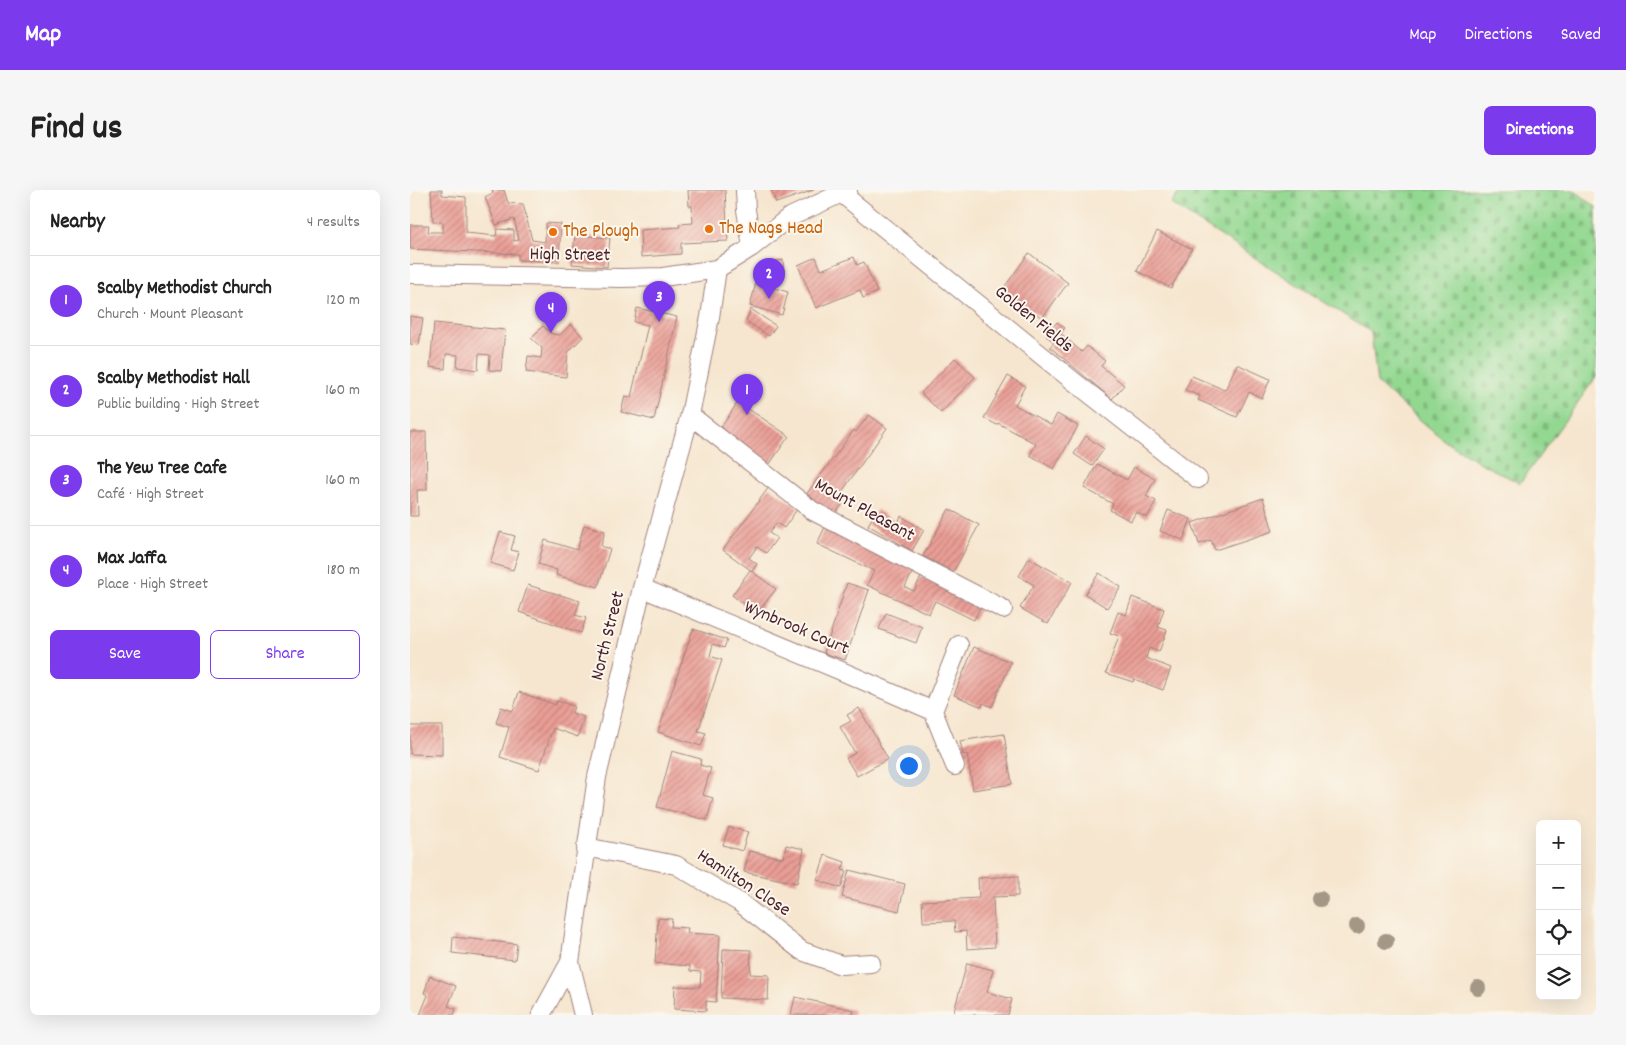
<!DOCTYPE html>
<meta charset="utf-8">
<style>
body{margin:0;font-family:Dekko,sans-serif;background:#f6f6f6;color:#222}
.controls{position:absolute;right:15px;bottom:15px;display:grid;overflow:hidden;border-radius:8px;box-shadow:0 5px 20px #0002}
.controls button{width:45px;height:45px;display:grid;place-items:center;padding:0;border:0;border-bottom:1px solid #e0e0e0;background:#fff;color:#222;font:25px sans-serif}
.you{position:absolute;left:498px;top:575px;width:18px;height:18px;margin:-12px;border:4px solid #fff;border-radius:50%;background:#1a73e8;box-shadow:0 0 0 8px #1a73e833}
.badge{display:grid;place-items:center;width:32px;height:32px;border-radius:50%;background:#7c3aed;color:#fff;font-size:16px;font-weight:700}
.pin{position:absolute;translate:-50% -41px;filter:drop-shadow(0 1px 2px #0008)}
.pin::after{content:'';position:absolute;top:26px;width:18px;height:15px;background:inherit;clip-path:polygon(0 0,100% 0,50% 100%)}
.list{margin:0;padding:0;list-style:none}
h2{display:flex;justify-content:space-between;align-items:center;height:65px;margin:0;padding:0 20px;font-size:21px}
h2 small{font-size:16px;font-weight:400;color:#767676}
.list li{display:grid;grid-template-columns:32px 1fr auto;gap:15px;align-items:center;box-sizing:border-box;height:90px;padding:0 20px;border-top:1px solid #e0e0e0}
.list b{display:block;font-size:19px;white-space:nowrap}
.list p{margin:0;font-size:16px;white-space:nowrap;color:#767676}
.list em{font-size:16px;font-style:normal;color:#767676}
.actions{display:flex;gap:10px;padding:15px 20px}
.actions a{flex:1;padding:11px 0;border:1px solid #7c3aed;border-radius:8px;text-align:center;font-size:18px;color:#7c3aed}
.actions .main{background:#7c3aed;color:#fff}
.icon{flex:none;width:28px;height:28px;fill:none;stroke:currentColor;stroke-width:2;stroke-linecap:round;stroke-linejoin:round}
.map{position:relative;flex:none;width:1186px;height:825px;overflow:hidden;border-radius:8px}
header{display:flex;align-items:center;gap:30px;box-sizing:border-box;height:70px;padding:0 25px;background:#7c3aed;color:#fff}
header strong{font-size:24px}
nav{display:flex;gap:28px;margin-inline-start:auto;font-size:18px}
.intro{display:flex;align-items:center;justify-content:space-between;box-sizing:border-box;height:120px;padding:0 30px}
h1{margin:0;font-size:35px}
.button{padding:12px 22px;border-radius:8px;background:#7c3aed;color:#fff;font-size:18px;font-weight:700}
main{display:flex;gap:30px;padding:0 30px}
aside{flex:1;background:#fff;border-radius:8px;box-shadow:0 5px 20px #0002}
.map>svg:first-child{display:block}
.cemetery{fill:url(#cemetery-stones);stroke:#6e7c5e}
.building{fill:url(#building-hatch)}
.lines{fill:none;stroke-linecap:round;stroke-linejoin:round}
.minor-casing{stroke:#a0827d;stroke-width:20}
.minor{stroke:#fff;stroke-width:18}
.tree{fill:#a49786}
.food-dot{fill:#e8710a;stroke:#fbf7ec;stroke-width:2}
.labels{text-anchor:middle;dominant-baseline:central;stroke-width:4;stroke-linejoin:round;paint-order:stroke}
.food-label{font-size:19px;fill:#c56008;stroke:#fbf7ec;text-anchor:start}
.street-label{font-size:19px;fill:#4a1f2b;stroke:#fbf7ec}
</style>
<header>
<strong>Map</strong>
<nav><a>Map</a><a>Directions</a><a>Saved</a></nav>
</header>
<div class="intro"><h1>Find us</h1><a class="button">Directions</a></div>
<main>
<aside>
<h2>Nearby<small>4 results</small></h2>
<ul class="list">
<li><span class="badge">1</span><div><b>Scalby Methodist Church</b><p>Church · Mount Pleasant</p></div><em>120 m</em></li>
<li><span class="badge">2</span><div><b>Scalby Methodist Hall</b><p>Public building · High Street</p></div><em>160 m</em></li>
<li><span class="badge">3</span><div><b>The Yew Tree Cafe</b><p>Café · High Street</p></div><em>160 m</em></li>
<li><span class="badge">4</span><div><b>Max Jaffa</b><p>Place · High Street</p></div><em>180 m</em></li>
</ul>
<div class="actions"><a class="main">Save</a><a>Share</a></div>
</aside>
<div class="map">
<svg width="1186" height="825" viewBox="0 0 1186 825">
<defs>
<pattern id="cemetery-stones" width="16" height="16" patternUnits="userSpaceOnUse" patternTransform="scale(1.25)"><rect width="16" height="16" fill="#93d891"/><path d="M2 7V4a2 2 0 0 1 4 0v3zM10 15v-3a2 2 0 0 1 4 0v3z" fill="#80b97d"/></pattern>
<pattern id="building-hatch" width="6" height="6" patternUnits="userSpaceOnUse" patternTransform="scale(1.25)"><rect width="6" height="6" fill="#ea9f96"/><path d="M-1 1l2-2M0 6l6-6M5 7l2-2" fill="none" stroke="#c0817b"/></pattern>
</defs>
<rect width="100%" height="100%" fill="#fbf7ec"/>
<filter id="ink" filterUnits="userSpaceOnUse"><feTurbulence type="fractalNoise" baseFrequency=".02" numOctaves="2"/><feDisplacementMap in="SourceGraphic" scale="10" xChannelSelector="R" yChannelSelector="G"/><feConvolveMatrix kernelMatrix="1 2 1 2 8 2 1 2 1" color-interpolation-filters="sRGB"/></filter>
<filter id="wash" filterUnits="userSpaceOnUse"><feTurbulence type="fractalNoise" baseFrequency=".0096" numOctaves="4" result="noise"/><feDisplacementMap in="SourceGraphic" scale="20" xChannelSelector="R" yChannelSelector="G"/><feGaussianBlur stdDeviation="1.12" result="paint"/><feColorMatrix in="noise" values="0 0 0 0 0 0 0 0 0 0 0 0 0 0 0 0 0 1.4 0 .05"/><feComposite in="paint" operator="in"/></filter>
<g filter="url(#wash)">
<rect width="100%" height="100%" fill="#f6e6cf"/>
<path class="cemetery" d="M771 0H1164L1186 17V187L1110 293 1074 275 1035 251 967 193 961 142 761 14Z"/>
<g id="blocks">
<path class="building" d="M21 0H32V5L56 7V43L86 46 87 39 104 40V51L109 50 104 29 86 35 75 7 83 3 82 0H94L98 13 113 14 122 50 135 52 136 33 151 34 149 72 108 70V64L0 59V35H19L18 42H33V32L23 31Z
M278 0H315L318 51 271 53V64L231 67 230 40 270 37 269 34 283 33 282 16H279Z
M361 0H404L366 13Z
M747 41 782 59 761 98 727 81Z
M165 45 200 48 197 77 162 74Z
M619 63 658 93 632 128 593 99Z
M406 67 411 80 444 67 447 75 454 72 467 102 453 108 450 100 406 118 388 75Z
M373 70 374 81 360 82 359 72Z
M349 81 367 86 364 98 378 102 372 125 340 116Z
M227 118 267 127 244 230 211 222 215 206 221 207 238 135 224 132Z
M341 119 366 136 359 146 336 131Z
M0 126 13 128 9 155 0 154Z
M647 132 655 138 650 143 672 162 677 156 695 171 691 176 714 195 702 209 640 157 644 152 636 146Z
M24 133 95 140 91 181 79 180 80 165 69 164 68 180 47 177 48 165 36 164 35 179 20 177Z
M161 134 173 147 158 162 156 187 116 182 118 166 131 168 132 158 121 148 133 136 142 144 150 145Z
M545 168 565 187 531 223 511 203Z
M827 174 860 189 852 208 839 202 827 227 788 210 790 206 775 200 782 186 815 200Z
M598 186 615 196 605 215 641 235 647 224 668 236 644 279 620 265 626 254 588 233 587 235 574 228Z
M328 212 379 246 359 275 308 242Z
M459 225 477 238 428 307 434 312 423 327 395 306 444 240 446 242Z
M0 242H16L17 300H7L8 326H0Z
M676 246 694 259 682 276 664 264Z
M687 274 717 290 724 277 745 289 736 306 746 311 737 328 726 322 721 331 700 320 703 314 674 298Z
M359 297 388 318 374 338 367 333 359 343 367 348 356 363 347 357 339 368 347 374 342 381 313 360Z
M853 308 863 341 805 360 801 350 789 354 782 333Z
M539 319 569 335 543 382 513 366Z
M467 320 488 333 491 326 514 340 502 361 458 335Z
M758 320 781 329 773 350 750 341Z
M174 335 195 341 191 356 200 359 188 397 146 385 147 380 128 374 135 350 167 360Z
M415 337 504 379 495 397 504 401 511 387 571 415 564 430 525 411 519 424 457 395 464 381 407 354Z
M90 342 105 346 101 360 109 362 103 380 80 373Z
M619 368 662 392 638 434 610 418 624 395 609 386Z
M340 380 366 399 346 424 322 405Z
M689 383 711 397 697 418 675 404Z
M437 393 459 400 435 470 414 463Z
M118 395 170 411 165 425 176 428 171 443 109 422Z
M722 407 754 419 748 437 757 440 749 462 739 458 736 468 761 478 753 500 724 489 723 492 696 483 709 446 700 443 708 422 716 425Z
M476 423 512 437 506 453 469 439Z
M283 439 317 450 314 458 303 454 300 466 312 470 288 541 296 543 291 556 248 542Z
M564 457 601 472 582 517 573 513 572 517 544 505Z
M109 502 146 515 147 511 164 516 162 523 174 527 168 547 143 538 129 580 90 567 99 537 86 533 91 517 103 521Z
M449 518 478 569 447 586 436 568 445 563 430 537 441 531 437 525Z
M0 536H32V565L0 564Z
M594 544 602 594 563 600 557 564 553 565 550 551Z
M262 561 291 569 290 575 301 578 293 605 303 608 297 630 247 617Z
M319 637 338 642 332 661 313 655Z
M376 655 394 659 387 693 334 682 339 661 373 668Z
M415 665 435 672 432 680 436 681 431 698 407 690Z
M439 680 495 694 489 721 432 707Z
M608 686V706L583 707 585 757 557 759 556 741 545 742 544 731 513 732 512 711 569 708 568 688Z
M248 728 262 729 261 737 278 738 277 743 310 745 306 812 296 811V821L264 819 265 796 290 797 291 782 280 781V776L245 773Z
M43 747 107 754 105 770 42 763Z
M313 759 341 760 340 784 359 785 358 810 311 808Z
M557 773 583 780 577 802 602 809 598 825H543Z
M20 786 46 796 38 816 46 819 44 825H10L18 805 14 803Z
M385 807 444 820 443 825H381Z"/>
</g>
</g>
<g filter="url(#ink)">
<use href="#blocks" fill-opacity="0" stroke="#a0827d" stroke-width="1"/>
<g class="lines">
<g class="minor-casing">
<path id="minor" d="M335 0 336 20 342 57
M431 3 662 190 788 289
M0 84 211 88 253 87 307 79 342 57 378 28 438 0
M280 225 403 321 593 419
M232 398 429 480 523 521
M545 576 523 521 549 455
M176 657 266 675 329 712 392 761 431 775 461 773
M131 825 160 772
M173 825 160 772 187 587 232 398 280 225 300 127 307 79"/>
</g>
<use href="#minor" class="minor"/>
</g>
<g class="tree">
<circle cx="910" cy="709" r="8"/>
<circle cx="947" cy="736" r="8"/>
<circle cx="976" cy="751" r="8"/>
<circle cx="1068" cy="798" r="8"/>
</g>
</g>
<g class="food-dot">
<circle cx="299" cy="39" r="5"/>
<circle cx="143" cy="42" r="5"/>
</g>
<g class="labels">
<g class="food-label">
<text x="309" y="39">The Nags Head</text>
<text x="153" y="42">The Plough</text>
</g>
<g class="street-label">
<text transform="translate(160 66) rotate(1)">High Street</text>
<text transform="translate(623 130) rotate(39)">Golden Fields</text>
<text transform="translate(454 321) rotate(29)">Mount Pleasant</text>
<text transform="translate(386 439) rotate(23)">Wynbrook Court</text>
<text transform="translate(199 446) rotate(-76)">North Street</text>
<text transform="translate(333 694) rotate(33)">Hamilton Close</text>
</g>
</g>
</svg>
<div class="controls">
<button>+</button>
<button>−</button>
<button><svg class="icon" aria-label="locate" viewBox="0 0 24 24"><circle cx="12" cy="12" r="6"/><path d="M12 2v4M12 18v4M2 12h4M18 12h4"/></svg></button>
<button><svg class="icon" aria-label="layers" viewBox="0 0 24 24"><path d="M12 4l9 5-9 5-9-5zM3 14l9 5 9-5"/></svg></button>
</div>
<div class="you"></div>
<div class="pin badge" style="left:337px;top:225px">1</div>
<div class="pin badge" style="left:359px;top:109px">2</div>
<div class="pin badge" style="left:249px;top:132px">3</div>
<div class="pin badge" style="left:141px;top:143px">4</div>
</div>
</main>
